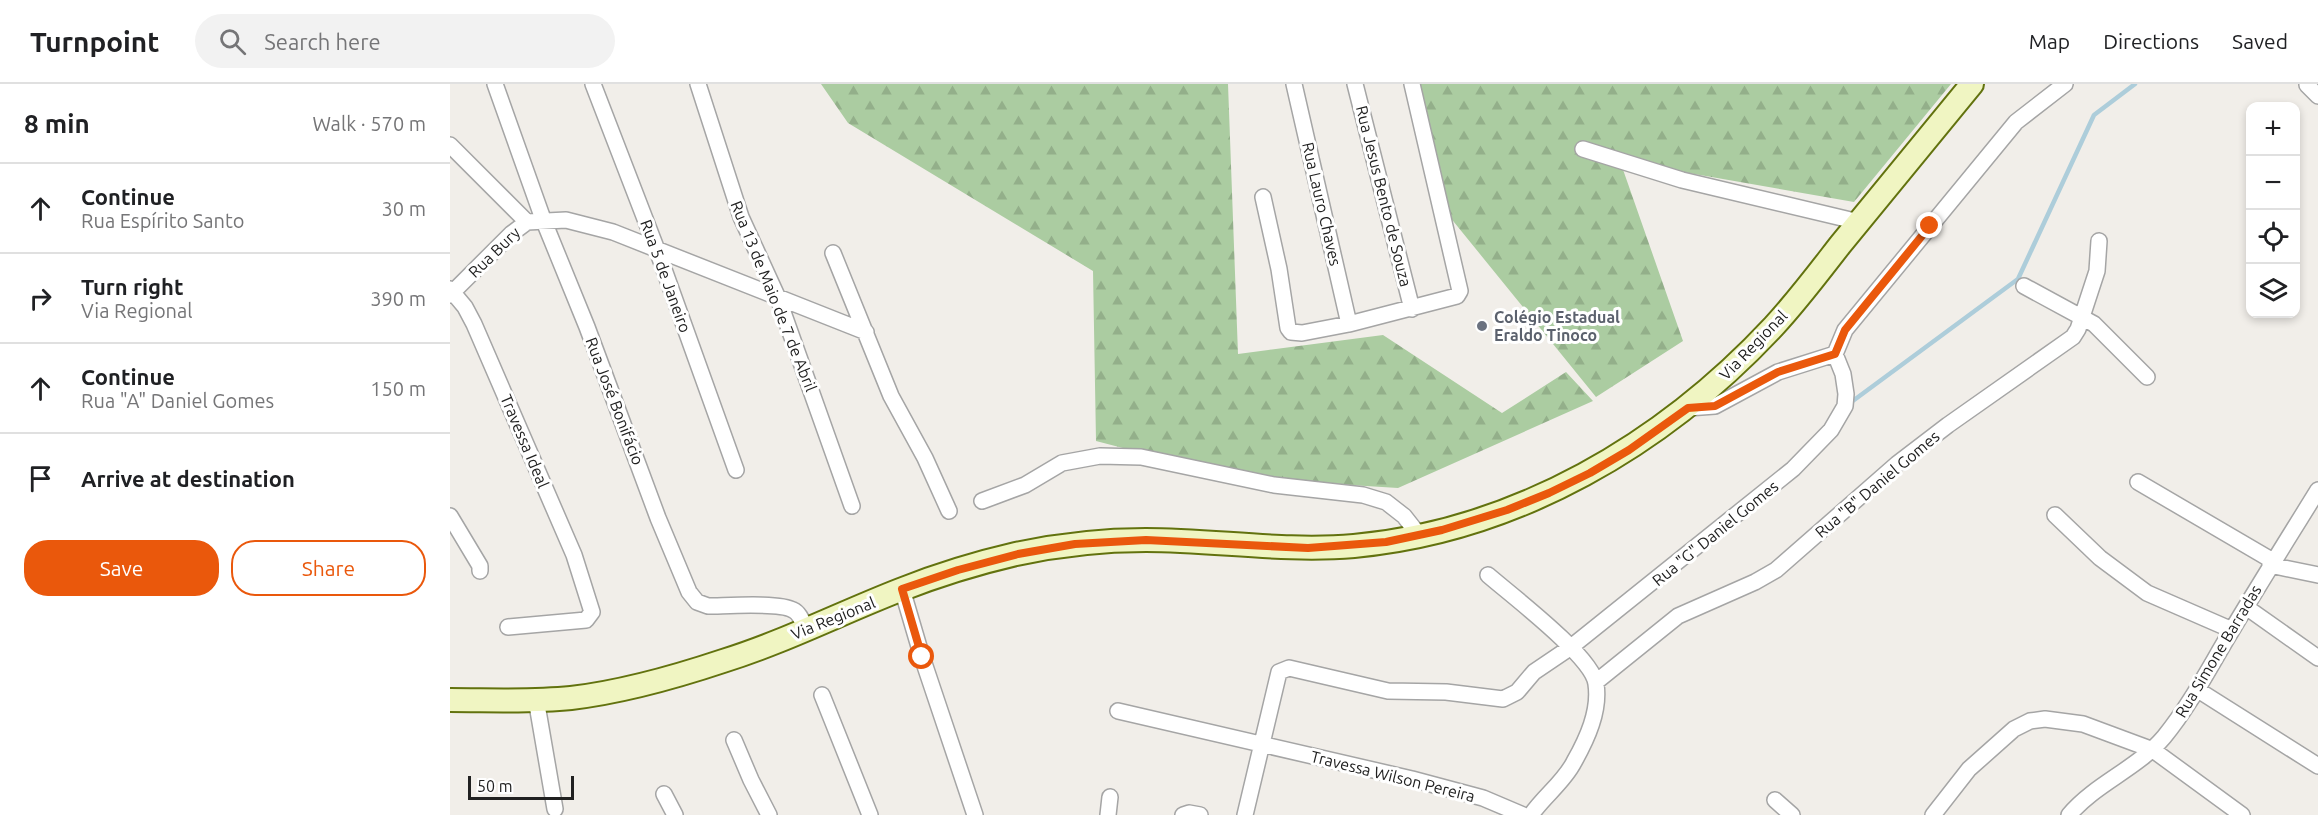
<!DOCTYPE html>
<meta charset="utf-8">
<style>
body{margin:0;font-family:Ubuntu,sans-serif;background:#f2f2f2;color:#202124}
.controls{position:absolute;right:18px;top:18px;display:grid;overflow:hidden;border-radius:12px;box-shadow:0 3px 9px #0003}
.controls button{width:54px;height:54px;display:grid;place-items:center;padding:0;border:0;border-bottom:2px solid #e0e0e0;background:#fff;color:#202124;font:30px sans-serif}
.scale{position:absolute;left:18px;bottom:15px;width:106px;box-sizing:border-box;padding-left:6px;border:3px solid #212121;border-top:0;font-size:16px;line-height:21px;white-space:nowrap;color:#212121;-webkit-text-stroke:4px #fff;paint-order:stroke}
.stop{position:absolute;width:18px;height:18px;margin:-14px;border:4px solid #ea580c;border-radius:50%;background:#fff}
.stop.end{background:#ea580c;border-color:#fff;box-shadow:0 2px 6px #0008}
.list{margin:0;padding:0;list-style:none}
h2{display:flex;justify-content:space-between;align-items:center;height:78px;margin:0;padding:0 24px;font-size:26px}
h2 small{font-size:20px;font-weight:400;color:#757577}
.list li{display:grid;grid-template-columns:39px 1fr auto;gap:18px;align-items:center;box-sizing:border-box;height:90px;padding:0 24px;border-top:2px solid #e0e0e0}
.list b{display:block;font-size:22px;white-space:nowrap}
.list p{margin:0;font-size:20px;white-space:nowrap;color:#757577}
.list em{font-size:20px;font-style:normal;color:#757577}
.actions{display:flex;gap:12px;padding:18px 24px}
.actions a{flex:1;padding:14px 0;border:2px solid #ea580c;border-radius:24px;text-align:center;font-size:21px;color:#ea580c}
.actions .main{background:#ea580c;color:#fff}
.icon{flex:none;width:33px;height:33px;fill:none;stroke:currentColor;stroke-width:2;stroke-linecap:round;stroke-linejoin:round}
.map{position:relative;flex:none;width:1868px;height:731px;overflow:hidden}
header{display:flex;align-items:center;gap:36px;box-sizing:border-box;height:84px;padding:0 30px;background:#fff;border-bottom:2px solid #e0e0e0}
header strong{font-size:28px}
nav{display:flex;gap:33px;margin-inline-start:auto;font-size:21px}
.search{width:420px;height:54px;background:#f2f2f2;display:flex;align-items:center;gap:15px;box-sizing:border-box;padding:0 21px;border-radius:33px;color:#757577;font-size:22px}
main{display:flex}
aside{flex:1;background:#fff}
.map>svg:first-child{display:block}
.forest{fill:url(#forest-firs)}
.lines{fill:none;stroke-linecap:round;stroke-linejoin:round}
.stream{stroke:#adcdda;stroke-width:4.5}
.minor-casing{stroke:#a5a5a5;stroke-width:18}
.secondary-casing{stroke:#62720e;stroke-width:26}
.minor{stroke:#fff;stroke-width:15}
.secondary{stroke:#f0f5c2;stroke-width:22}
.route{stroke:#ea580c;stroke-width:8}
.worship-dot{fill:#6b7280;stroke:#fff;stroke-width:2}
.labels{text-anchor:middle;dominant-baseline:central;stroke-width:6;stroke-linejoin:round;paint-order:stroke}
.street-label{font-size:16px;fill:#212121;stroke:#fff}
.worship-label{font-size:16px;font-weight:bold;fill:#5b616d;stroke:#fff;text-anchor:start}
</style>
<header>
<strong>Turnpoint</strong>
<div class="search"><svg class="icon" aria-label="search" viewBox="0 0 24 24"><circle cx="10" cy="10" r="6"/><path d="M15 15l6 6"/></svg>Search here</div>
<nav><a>Map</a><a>Directions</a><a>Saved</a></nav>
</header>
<main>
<aside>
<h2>8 min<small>Walk · 570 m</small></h2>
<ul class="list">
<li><svg class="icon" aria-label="ahead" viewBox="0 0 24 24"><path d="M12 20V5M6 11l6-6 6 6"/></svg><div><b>Continue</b><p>Rua Espírito Santo</p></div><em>30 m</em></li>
<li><svg class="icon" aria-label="right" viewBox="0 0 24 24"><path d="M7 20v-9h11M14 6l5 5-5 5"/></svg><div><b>Turn right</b><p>Via Regional</p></div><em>390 m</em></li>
<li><svg class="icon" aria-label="ahead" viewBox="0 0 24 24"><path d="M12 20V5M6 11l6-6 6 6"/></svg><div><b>Continue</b><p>Rua &quot;A&quot; Daniel Gomes</p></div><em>150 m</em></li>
<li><svg class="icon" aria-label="arrive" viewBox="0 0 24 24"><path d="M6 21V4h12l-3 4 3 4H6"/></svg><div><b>Arrive at destination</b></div></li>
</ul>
<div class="actions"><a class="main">Save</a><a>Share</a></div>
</aside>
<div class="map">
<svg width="1868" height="731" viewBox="0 0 1868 731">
<defs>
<pattern id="forest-firs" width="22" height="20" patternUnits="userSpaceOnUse" patternTransform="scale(1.5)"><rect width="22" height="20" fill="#abcca1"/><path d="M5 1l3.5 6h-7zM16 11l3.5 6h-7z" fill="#93af8a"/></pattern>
</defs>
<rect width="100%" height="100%" fill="#f1eee9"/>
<path class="forest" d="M371 0H778L788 270 933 251 1052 329 1116 288 1143 317 948 404 788 394 646 357 643 187 398 39Z
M964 0H1501L1404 118 1170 77 1233 257 1146 313 995 127Z"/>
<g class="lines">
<path class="stream" d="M1400 319 1568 195 1644 31 1685 0"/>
<g class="minor-casing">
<path id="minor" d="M45 0 93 135 137 243 208 434 239 508 247 518 258 522C275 522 330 518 343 526 350 529 353 539 356 545
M143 0 207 166 286 386
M248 0 291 133 328 214 402 422
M844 0 899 240
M905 0 962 225
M1857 1 1868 12
M0 61 77 138
M1133 65 1232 96 1409 138
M813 113 829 185 838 244 841 248 852 249 899 240 1007 212 1010 207 962 0
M383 169 441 312 475 374 499 427
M1574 202 1644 240 1697 293
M0 205 15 223 24 240 124 471 142 528 136 536 58 543
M0 211 61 150 77 138 116 136 163 148 416 248
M1238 324 1265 322 1328 288 1385 270 1395 246 1566 38 1615 0
M1688 398 1823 477
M532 417 575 401 612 379 650 372 691 373 824 401 913 411 936 418 954 432 969 451
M1605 431 1650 474 1697 509 1782 546
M0 432 30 482V487
M1820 481 1868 491
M1038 491C1061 511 1143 573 1146 600 1150 627 1137 655 1124 678 1114 698 1094 712 1081 731
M452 505 472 573 525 731
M1796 523 1868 574
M1146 598 1228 532 1305 498 1326 486 1447 380 1498 341 1623 253 1628 245 1647 187 1649 157
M1748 606 1868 682
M372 611 420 731
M86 615 105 725
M668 627 962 695 1033 714 1073 731
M284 656 301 696 319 731
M214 710 225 731
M1325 716 1342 731
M658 731 660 713
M733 731 739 729 750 731
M795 731 829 588 839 584 938 607 996 608 1053 615 1067 608 1084 588 1121 563 1343 385 1381 346 1395 322 1396 310 1393 290 1385 270
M1483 731 1519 685 1564 645 1580 637 1595 635 1633 640 1703 666 1792 731
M1619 731C1646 699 1687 685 1714 653 1741 620 1760 582 1782 546 1810 499 1839 453 1868 406"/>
</g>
<g class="secondary-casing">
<path id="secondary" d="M0 616C40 616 82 618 121 614 172 608 225 593 273 577 334 558 391 529 450 506 488 491 527 479 566 470 608 461 653 456 696 456 765 456 834 468 904 462 1067 447 1214 360 1324 242 1348 216 1369 188 1390 161 1434 107 1478 53 1522 0"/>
</g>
<use href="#minor" class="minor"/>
<use href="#secondary" class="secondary"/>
</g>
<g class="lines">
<path class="route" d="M472 573 452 505 508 486 568 470 625 460 696 456 858 464 936 458 992 446 1057 426 1099 409 1140 389 1179 366 1238 324 1265 322 1328 288 1385 270 1395 246 1480 142"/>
</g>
<circle class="worship-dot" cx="1032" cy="242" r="6"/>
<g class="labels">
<g class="street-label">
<text transform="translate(934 112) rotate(76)">Rua Jesus Bento de Souza</text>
<text transform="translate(872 120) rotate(77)">Rua Lauro Chaves</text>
<text transform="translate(44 168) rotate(-44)">Rua Bury</text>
<text transform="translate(216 192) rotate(70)">Rua 5 de Janeiro</text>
<text transform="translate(324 212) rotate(68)">Rua 13 de Maio de 7 de Abril</text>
<text transform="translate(1303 261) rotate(-46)">Via Regional</text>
<text transform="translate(165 317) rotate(69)">Rua José Bonifácio</text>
<text transform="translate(75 357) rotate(67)">Travessa Ideal</text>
<text transform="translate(1427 400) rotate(-40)">Rua "B" Daniel Gomes</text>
<text transform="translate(1265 449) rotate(-39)">Rua "G" Daniel Gomes</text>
<text transform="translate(383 534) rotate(-22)">Via Regional</text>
<text transform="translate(1768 567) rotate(-59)">Rua Simone Barradas</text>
<text transform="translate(943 692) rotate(14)">Travessa Wilson Pereira</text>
</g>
<g class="worship-label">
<text x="1044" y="233">Colégio Estadual<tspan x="1044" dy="18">Eraldo Tinoco</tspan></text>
</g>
</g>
</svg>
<div class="controls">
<button>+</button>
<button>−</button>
<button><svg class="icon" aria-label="locate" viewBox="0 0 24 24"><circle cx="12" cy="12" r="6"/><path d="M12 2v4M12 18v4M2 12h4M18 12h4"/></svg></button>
<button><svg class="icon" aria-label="layers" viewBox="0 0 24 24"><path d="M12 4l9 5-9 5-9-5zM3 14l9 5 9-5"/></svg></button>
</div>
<div class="scale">50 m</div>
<div class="stop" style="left:472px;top:573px"></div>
<div class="stop end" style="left:1480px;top:142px"></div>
</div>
</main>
